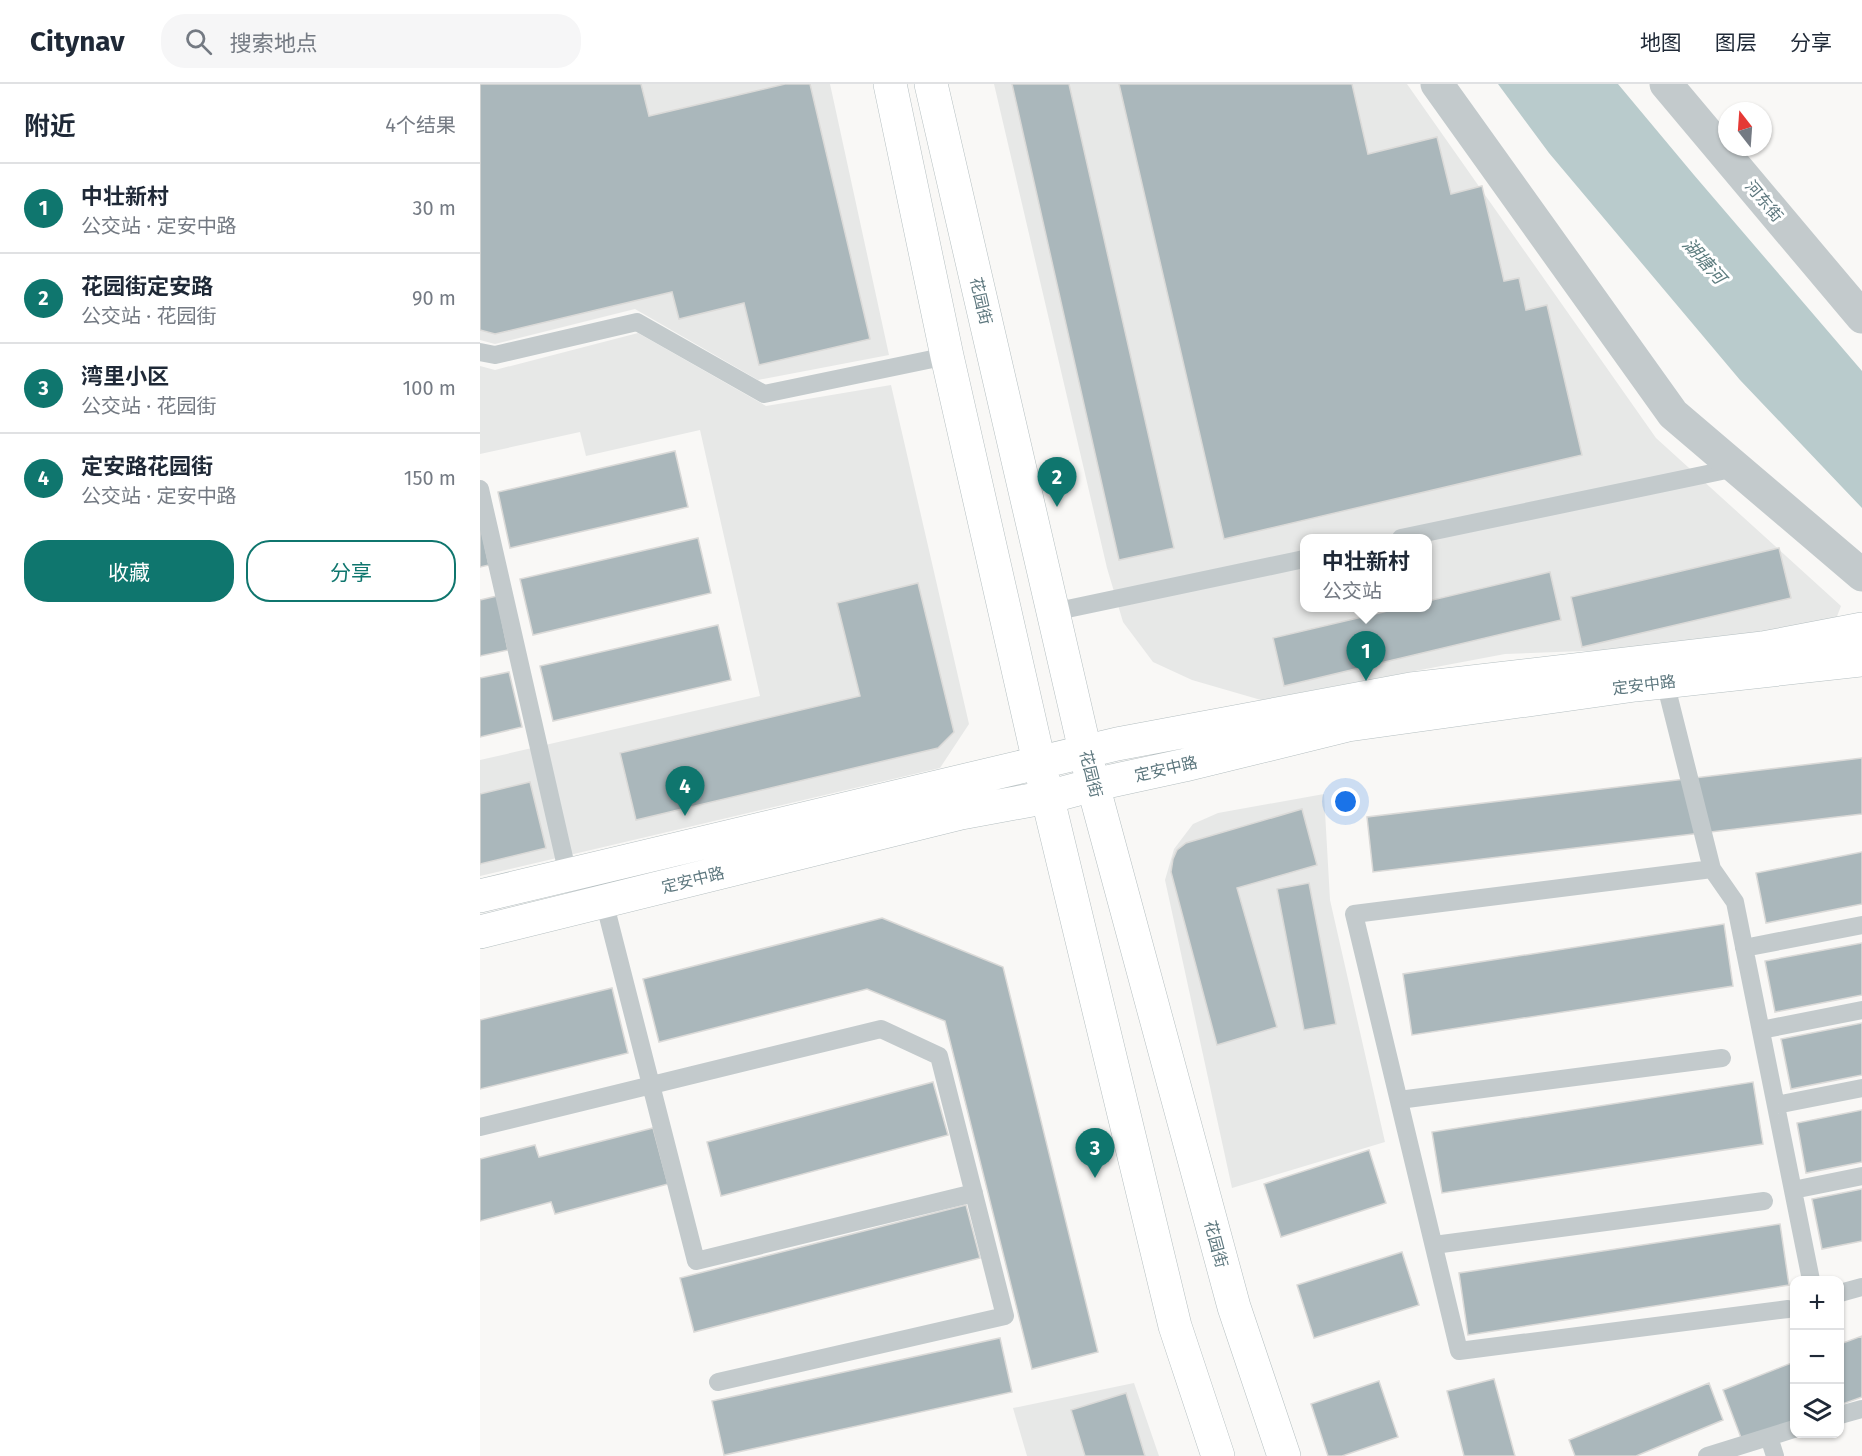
<!DOCTYPE html>
<html lang="zh">
<meta charset="utf-8">
<style>
body{margin:0;font-family:"Fira Sans","Noto Sans SC",sans-serif;background:#f6f6f7;color:#1f2937}
.controls{position:absolute;right:18px;bottom:18px;display:grid;overflow:hidden;border-radius:12px;box-shadow:0 2px 4px #0004}
.controls button{width:54px;height:54px;display:grid;place-items:center;padding:0;border:0;border-bottom:2px solid #e0e1e3;background:#fff;color:#1f2937;font:30px sans-serif}
.compass{position:absolute;left:1238px;top:18px;width:54px;height:54px;border-radius:50%;background:#fff;box-shadow:0 2px 4px #0004;rotate:343deg}
.you{position:absolute;left:866px;top:718px;width:21px;height:21px;margin:-15px;border:4px solid #fff;border-radius:50%;background:#1a73e8;box-shadow:0 0 0 9px #1a73e833}
.badge{display:grid;place-items:center;width:39px;height:39px;border-radius:50%;background:#0f766e;color:#fff;font-size:20px;font-weight:700}
.pin{position:absolute;translate:-50% -50px;filter:drop-shadow(0 2px 3px #0008)}
.pin::after{content:'';position:absolute;top:32px;width:21px;height:18px;background:inherit;clip-path:polygon(0 0,100% 0,50% 100%)}
.popup{position:absolute;left:820px;top:450px;width:132px;height:78px;box-sizing:border-box;display:grid;place-content:center;border-radius:12px;background:#fff;filter:drop-shadow(0 2px 4px #0005);font-size:20px;white-space:nowrap;color:#747a83}
.popup b{font-size:22px;color:#1f2937}
.popup::after{content:'';position:absolute;left:50%;top:100%;margin-left:-12px;border:12px solid transparent;border-top-color:#fff}
.list{margin:0;padding:0;list-style:none}
h2{display:flex;justify-content:space-between;align-items:center;height:78px;margin:0;padding:0 24px;font-size:26px}
h2 small{font-size:20px;font-weight:400;color:#747a83}
.list li{display:grid;grid-template-columns:39px 1fr auto;gap:18px;align-items:center;box-sizing:border-box;height:90px;padding:0 24px;border-top:2px solid #e0e1e3}
.list b{display:block;font-size:22px;white-space:nowrap}
.list p{margin:0;font-size:20px;white-space:nowrap;color:#747a83}
.list em{font-size:20px;font-style:normal;color:#747a83}
.actions{display:flex;gap:12px;padding:18px 24px}
.actions a{flex:1;padding:14px 0;border:2px solid #0f766e;border-radius:24px;text-align:center;font-size:21px;color:#0f766e}
.actions .main{background:#0f766e;color:#fff}
.icon{flex:none;width:33px;height:33px;fill:none;stroke:currentColor;stroke-width:2;stroke-linecap:round;stroke-linejoin:round}
.map{position:relative;flex:none;width:1382px;height:1372px;overflow:hidden}
header{display:flex;align-items:center;gap:36px;box-sizing:border-box;height:84px;padding:0 30px;background:#fff;border-bottom:2px solid #e0e1e3}
header strong{font-size:28px}
nav{display:flex;gap:33px;margin-inline-start:auto;font-size:21px}
.search{width:420px;height:54px;background:#f6f6f7;display:flex;align-items:center;gap:15px;box-sizing:border-box;padding:0 21px;border-radius:24px;color:#747a83;font-size:22px}
main{display:flex}
aside{flex:1;background:#fff}
.map>svg:first-child{display:block}
.built{fill:#e7e8e7;fill-rule:evenodd}
.water{fill:#b9cbcc}
.building{fill:#aab7bb;stroke:#dbdad8;stroke-width:1.5}
.lines{fill:none;stroke-linecap:round;stroke-linejoin:round}
.secondary-casing{stroke:#b5bfc1;stroke-width:34}
.service{stroke:#c3cacc;stroke-width:18}
.minor{stroke:#c3cacc;stroke-width:33}
.secondary{stroke:#fff;stroke-width:33}
.labels{text-anchor:middle;dominant-baseline:central;stroke-width:6;stroke-linejoin:round;paint-order:stroke}
.street-label{font-size:16px;fill:#5d777e;stroke:#fff}
.water-label{font-size:18px;font-style:italic;fill:#5c7c7e;stroke:#fff}
</style>
<header>
<strong>Citynav</strong>
<div class="search"><svg class="icon" aria-label="search" viewBox="0 0 24 24"><circle cx="10" cy="10" r="6"/><path d="M15 15l6 6"/></svg>搜索地点</div>
<nav><a>地图</a><a>图层</a><a>分享</a></nav>
</header>
<main>
<aside>
<h2>附近<small>4个结果</small></h2>
<ul class="list">
<li><span class="badge">1</span><div><b>中壮新村</b><p>公交站 · 定安中路</p></div><em>30 m</em></li>
<li><span class="badge">2</span><div><b>花园街定安路</b><p>公交站 · 花园街</p></div><em>90 m</em></li>
<li><span class="badge">3</span><div><b>湾里小区</b><p>公交站 · 花园街</p></div><em>100 m</em></li>
<li><span class="badge">4</span><div><b>定安路花园街</b><p>公交站 · 定安中路</p></div><em>150 m</em></li>
</ul>
<div class="actions"><a class="main">收藏</a><a>分享</a></div>
</aside>
<div class="map">
<svg width="1382" height="1372" viewBox="0 0 1382 1372">
<rect width="100%" height="100%" fill="#f9f8f6"/>
<path class="built" d="M0 0H350L409 271 278 296 155 225 15 260 0 256Z
M514 0H927L1176 354 1361 522 1354 540 1209 563 1025 570 781 616 712 596 673 578 643 538 627 484ZM824 454H948V524H824Z
M158 249 286 322 411 301 489 640 460 684 0 792V676L280 612 220 346 106 372 100 348 0 370V282L15 286Z
M844 710 850 816 905 1058 752 1104 685 796 694 765 713 740 738 729Z
M654 1299 679 1372H547L533 1324Z"/>
<path class="water" d="M1018 0H1138L1214 91 1382 287V424L1260 296 1069 69Z"/>
<path class="building" d="M0 0H161L169 32 305 0H330L390 255 279 281 264 219 199 235 192 208 15 250 0 246Z
M532 0H589L694 464 639 476Z
M639 0H872L888 70 957 53 971 110 1002 102 1024 197 1039 194 1046 226 1067 221 1102 371 744 455Z
M195 367 208 423 30 464 18 408Z
M0 438 9 481 0 483Z
M218 454 231 509 53 551 40 495Z
M1299 464 1311 514 1102 563 1091 513Z
M1070 488 1081 536 804 602 793 554 920 524H948V517Z
M438 499 474 648 458 664 156 736 140 669 380 612 357 519Z
M17 512 28 566 0 572V516Z
M238 541 251 596 73 637 60 582Z
M29 588 42 643 0 653V594Z
M1382 674V730L893 788 887 733Z
M50 698 66 764 0 780V710Z
M822 725 837 781 757 804 797 943 737 961 691 788 693 775 697 766 706 759Z
M1382 768V820L1286 839 1276 789Z
M829 799 856 940 824 946 797 805Z
M402 834 523 883 618 1268 552 1285 465 937 387 905 179 958 163 895Z
M1244 840 1253 902 932 951 923 890Z
M1382 859V911L1295 928 1285 877Z
M132 904 148 969 0 1005V936Z
M1382 939V991L1311 1005 1301 955Z
M453 998 468 1051 241 1112 227 1058Z
M1273 998 1283 1060 962 1109 952 1048Z
M1382 1026V1078L1326 1089 1317 1039Z
M173 1044 188 1100 75 1130 71 1118 0 1137V1075L55 1061 59 1073Z
M889 1066 906 1119 801 1153 784 1100Z
M1382 1105V1157L1342 1165 1332 1115Z
M486 1121 500 1174 214 1248 200 1194Z
M1300 1140 1309 1201 988 1251 979 1189Z
M922 1168 939 1221 834 1254 817 1201Z
M1382 1252V1313L1360 1321V1260Z
M520 1254 532 1308 244 1371 232 1317Z
M1314 1278V1339L1263 1359 1243 1306Z
M1014 1295 1035 1372H984L967 1307Z
M899 1297 918 1353 862 1372H848L831 1320Z
M1229 1299 1243 1336 1156 1372H1095L1089 1356Z
M646 1309 665 1372H605L591 1326Z"/>
<g class="lines">
<g class="secondary-casing">
<path id="secondary" d="M410 0 467 272 559 678 695 1242 738 1372
M451 0 613 701 754 1223 804 1372
M0 812 637 660 931 605 1283 564 1382 545
M0 848 481 729 568 713 613 701 705 681 868 641 1155 601 1382 576"/>
</g>
<path class="service" d="M0 268 15 271 157 238 284 310 467 272
M0 405 88 791
M921 454 1256 384
M573 528 824 475
M1185 598 1232 785 1255 818 1331 1196
M1232 785 874 830 979 1267 1308 1225
M124 817 216 1177 494 1109
M1264 864 1382 841
M1281 946 1382 926
M919 1016 1242 974
M1296 1021 1382 1004
M0 1043 401 945 459 972 525 1232 238 1298
M1313 1106 1382 1092
M954 1161 1284 1117
M1360 1209 1382 1203
M1360 1331 1382 1325
M1289 1353 1295 1372
M1227 1372 1314 1345"/>
<path class="minor" d="M957 0 1193 330 1382 491
M1186 0 1382 233"/>
<use href="#secondary" class="secondary"/>
</g>
<g class="labels">
<g class="street-label">
<text transform="translate(1284 117) rotate(50)">河东街</text>
<text transform="translate(501 217) rotate(77)">花园街</text>
<text transform="translate(1164 601) rotate(-7)">定安中路</text>
<text transform="translate(686 685) rotate(-13)">定安中路</text>
<text transform="translate(611 690) rotate(76)">花园街</text>
<text transform="translate(213 796) rotate(-14)">定安中路</text>
<text transform="translate(736 1160) rotate(75)">花园街</text>
</g>
<g class="water-label">
<text transform="translate(1224 177) rotate(48)">湖塘河</text>
</g>
</g>
</svg>
<div class="controls">
<button>+</button>
<button>−</button>
<button><svg class="icon" aria-label="layers" viewBox="0 0 24 24"><path d="M12 4l9 5-9 5-9-5zM3 14l9 5 9-5"/></svg></button>
</div>
<svg class="compass" viewBox="-18 -18 36 36"><path d="M0-13l5 13h-10z" fill="#e53935"/><path d="M0 13l5-13h-10z" fill="#747a83"/></svg>
<div class="you"></div>
<div class="pin badge" style="left:886px;top:597px">1</div>
<div class="popup"><b>中壮新村</b>公交站</div>
<div class="pin badge" style="left:577px;top:423px">2</div>
<div class="pin badge" style="left:615px;top:1094px">3</div>
<div class="pin badge" style="left:205px;top:732px">4</div>
</div>
</main>
